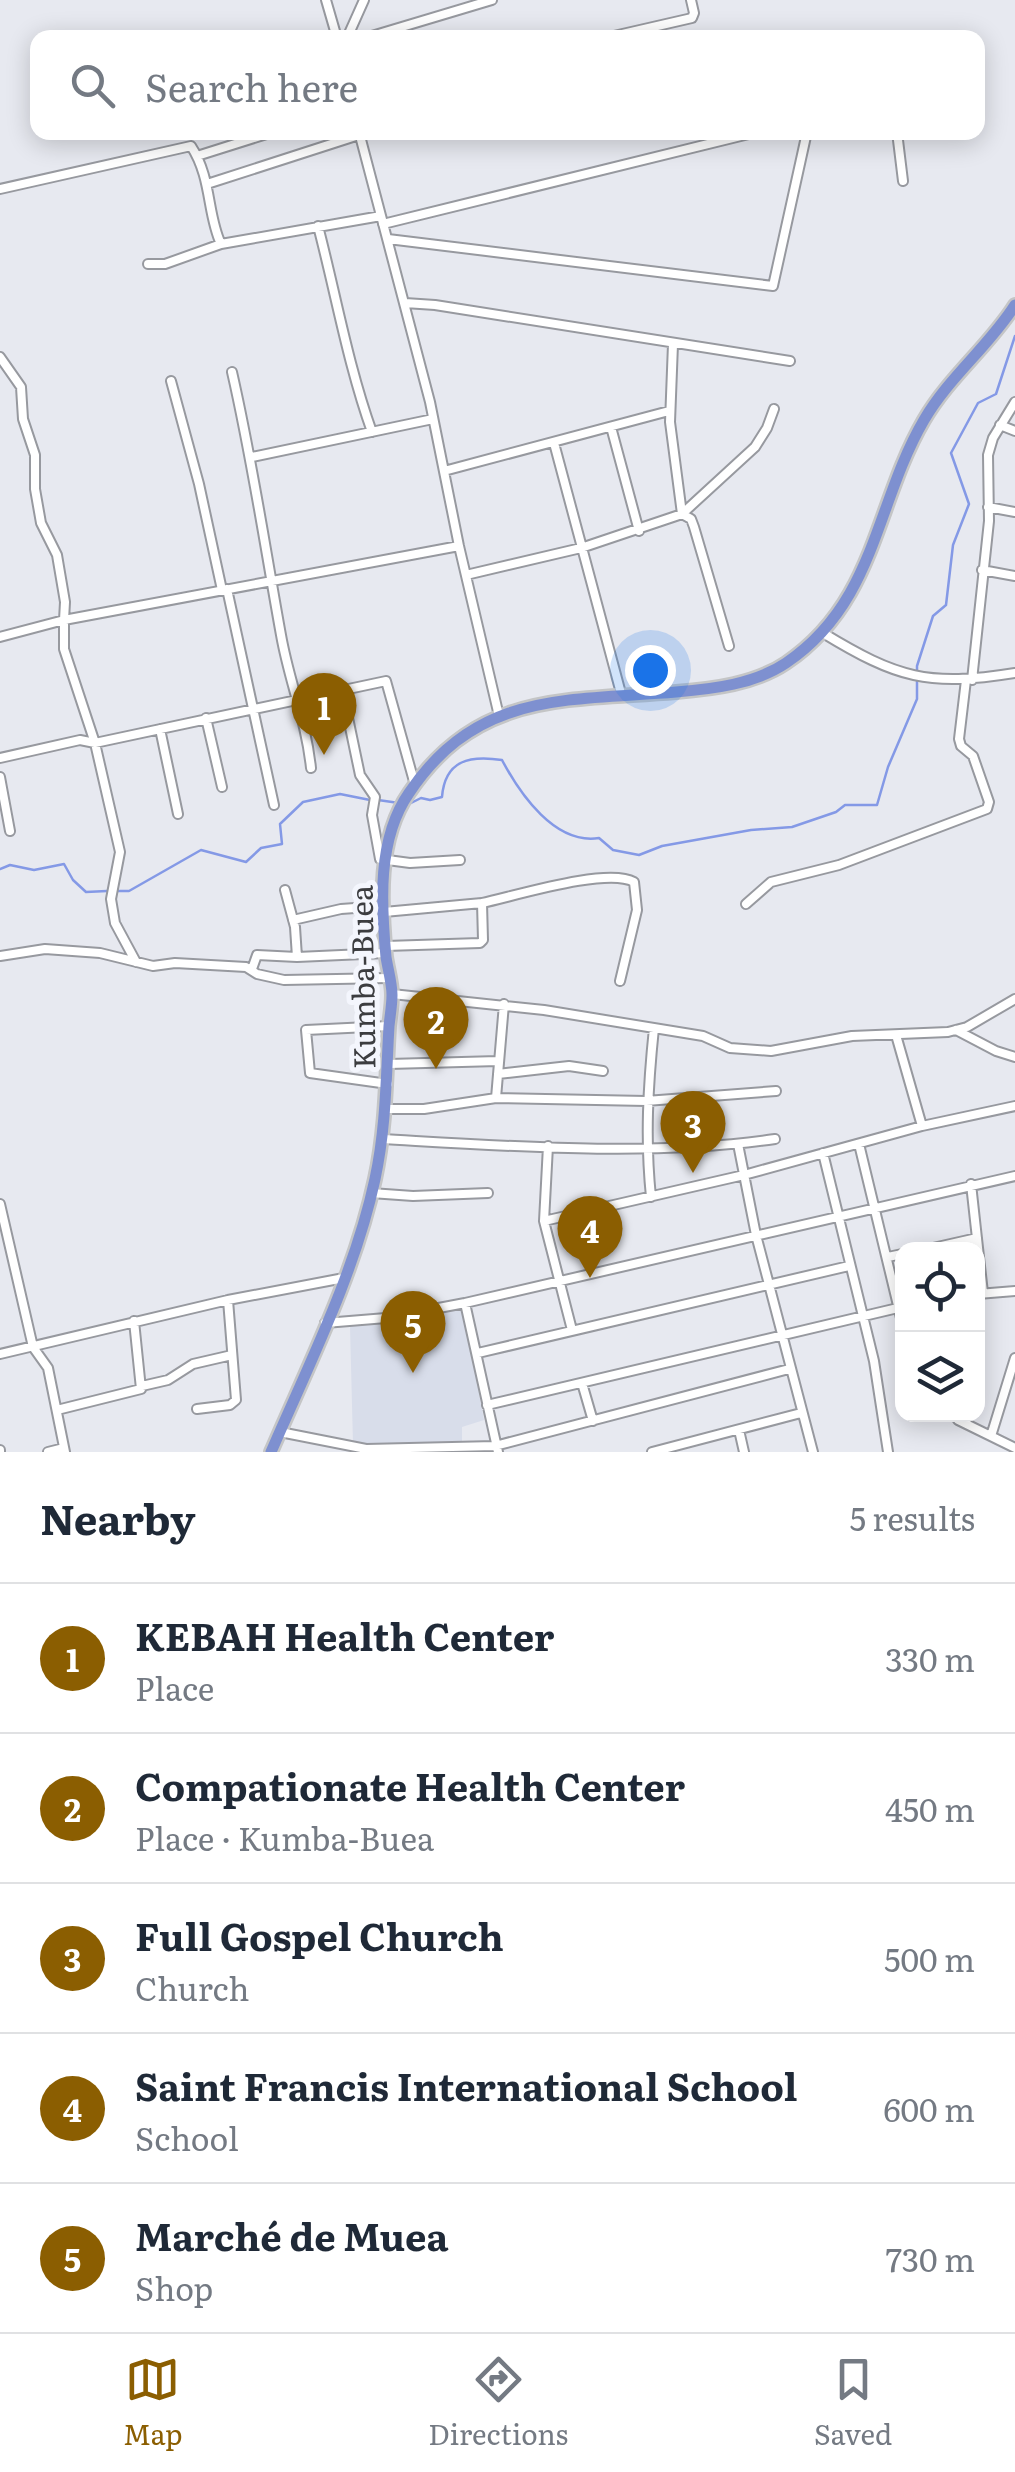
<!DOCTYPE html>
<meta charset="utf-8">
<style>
body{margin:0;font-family:Literata,serif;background:#f2f2f3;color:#1f2937}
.controls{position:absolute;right:30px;bottom:30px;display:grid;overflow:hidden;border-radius:20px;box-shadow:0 5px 25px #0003}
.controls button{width:90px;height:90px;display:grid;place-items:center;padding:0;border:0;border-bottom:2px solid #e0e1e3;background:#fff;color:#1f2937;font:50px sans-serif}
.you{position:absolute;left:650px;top:670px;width:35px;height:35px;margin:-25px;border:8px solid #fff;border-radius:50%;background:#1a73e8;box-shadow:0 0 0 15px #1a73e833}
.badge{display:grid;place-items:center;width:65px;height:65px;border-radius:50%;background:#8b5e01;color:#fff;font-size:32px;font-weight:700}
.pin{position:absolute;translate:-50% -82px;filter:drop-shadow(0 2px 5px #0008)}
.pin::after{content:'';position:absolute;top:52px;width:35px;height:30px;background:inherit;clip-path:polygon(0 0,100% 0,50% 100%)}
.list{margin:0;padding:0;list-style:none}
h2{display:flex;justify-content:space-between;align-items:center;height:130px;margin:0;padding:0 40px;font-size:42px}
h2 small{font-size:32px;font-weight:400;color:#747a83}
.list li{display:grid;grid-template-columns:65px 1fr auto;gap:30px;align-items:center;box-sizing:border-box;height:150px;padding:0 40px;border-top:2px solid #e0e1e3}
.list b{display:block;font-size:38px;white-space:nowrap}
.list p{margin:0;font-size:32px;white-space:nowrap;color:#747a83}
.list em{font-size:32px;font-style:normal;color:#747a83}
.icon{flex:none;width:55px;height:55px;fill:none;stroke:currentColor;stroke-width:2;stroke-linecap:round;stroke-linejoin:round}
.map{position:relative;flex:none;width:1015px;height:1452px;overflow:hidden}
.search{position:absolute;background:#fff;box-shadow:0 5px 25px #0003;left:30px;right:30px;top:30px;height:110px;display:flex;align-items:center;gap:25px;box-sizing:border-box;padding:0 35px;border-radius:20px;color:#747a83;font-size:38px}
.sheet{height:880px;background:#fff}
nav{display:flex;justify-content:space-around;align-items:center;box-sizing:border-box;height:140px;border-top:2px solid #e0e1e3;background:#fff;font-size:28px;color:#747a83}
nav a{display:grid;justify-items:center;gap:5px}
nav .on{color:#8b5e01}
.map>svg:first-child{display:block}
.built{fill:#d8ddea}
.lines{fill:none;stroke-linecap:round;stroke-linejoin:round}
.stream{stroke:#8499e6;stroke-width:2.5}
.minor-casing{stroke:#97999f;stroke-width:12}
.highway-casing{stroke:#c4c5c6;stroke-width:16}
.minor{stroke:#fff;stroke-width:8}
.highway{stroke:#7e90d0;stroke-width:11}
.labels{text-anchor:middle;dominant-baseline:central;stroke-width:10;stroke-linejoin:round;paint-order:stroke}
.street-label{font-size:30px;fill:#3c3d40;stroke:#f4f6fd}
</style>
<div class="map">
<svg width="1015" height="1452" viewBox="0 0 1015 1452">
<rect width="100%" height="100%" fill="#e7e9f0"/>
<path class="built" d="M463 1305 484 1420 462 1427V1442L385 1446 353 1444 350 1326Z"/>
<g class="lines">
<path class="stream" d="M378 800 399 803
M407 805 421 798 430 800 442 797C445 760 470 755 502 760 520 794 555 845 599 838L613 850 639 855 662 846 751 830 792 827 836 812 845 805H877L888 767 917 699V666L933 616 946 605 953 545 969 504 951 453 978 403 996 394 1015 336
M0 869 10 865 34 870 64 864 73 880 86 892 107 891
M115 891H129L201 850 246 862 261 848 282 844 280 824 303 802 340 794 370 800"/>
<g class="minor-casing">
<path id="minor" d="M326 0 337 38
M347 38 364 0
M365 38 492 0
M605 38 692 18 694 13 691 0
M359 132 430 402 459 546 499 716
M897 132 903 181
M197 156 273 132
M207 184 359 135
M0 189 191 146C212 178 207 215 221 244
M383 224 757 132
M318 226C336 295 348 365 372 432
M388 239 773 286 807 132
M148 264H165L221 244 381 216
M405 303 435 305 790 361
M673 344 670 422 682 514 691 519 694 527 729 646
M0 357 21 387 23 419 35 455V489L41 523 57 555 65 602 64 620 0 637
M232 372C252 459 265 547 281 635 289 681 306 720 311 768
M171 381 199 484 222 590
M1000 425 1015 431
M611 427 639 531
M554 443 622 697
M252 457 433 419
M444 471 669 411
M988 507 1015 512
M982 570 1015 576
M466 575 581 548 682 514 755 447 767 428 774 409
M227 589 274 805
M823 633C897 678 928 687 1015 673
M972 680 989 521 988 455 993 438 1015 402
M342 689 360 775 375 797 372 815 380 859 410 863 460 860
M206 718 222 787
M160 729 178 814
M0 758 80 740 95 743 386 681 415 785
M0 777 10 831
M285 890 295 927 297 957
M746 904 771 882 839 865 987 809 989 802 973 756 961 746 959 739 966 680
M384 912 482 903
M293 920 341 909 383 906
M386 946 480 943 483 940 482 903C515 896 607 867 634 882L637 910 620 981
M0 956 45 949 100 953 153 966 175 963 246 967 257 974 284 980 389 978
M136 962 115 923 111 899 120 852 95 743 64 649V620L459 546
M252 969 257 955 297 957 386 953
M392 994 544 1010 703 1036 730 1048 771 1051 852 1036 948 1032 967 1027 1015 999
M956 1030 996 1051 1015 1057
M896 1035 922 1126
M389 1064 498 1061
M498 1074 569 1066 603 1071
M388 1084 310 1073 306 1030 389 1026
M496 1098 504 1004
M386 1109H424L496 1098 646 1101 776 1091
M381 1139C506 1146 652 1157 775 1139
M738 1144 756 1235 813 1452
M859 1144 902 1322
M548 1146 544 1221 572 1330
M823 1153 874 1361 888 1452
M971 1184 983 1293
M371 1193 413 1196 488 1193
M651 1197C645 1139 648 1086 654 1028
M0 1204 33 1347 48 1368 65 1452
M544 1221 744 1175 922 1126 1015 1106
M924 1250 977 1238
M888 1257 902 1254
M978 1294 1015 1291
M465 1303 498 1452
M325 1323 386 1318 465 1303 1015 1176
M478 1353 849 1266
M0 1354 228 1300 344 1278
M582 1383 593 1421
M142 1386 168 1380 193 1364 232 1355
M487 1405 902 1307
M197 1409 230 1405 236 1400 228 1300
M57 1410 141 1389 134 1321
M954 1414 958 1420 1015 1448
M739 1430 744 1452
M280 1432 366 1449 495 1446 789 1369
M991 1436 1015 1358
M0 1450V1452
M48 1452 64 1448
M652 1452 801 1413"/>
</g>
<g class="highway-casing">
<path id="highway" d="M271 1452C309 1364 355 1273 375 1179 386 1128 386 1078 389 1026 390 1016 392 1005 392 995 392 983 388 970 386 957 381 904 377 839 409 793 477 691 567 701 676 692 713 689 755 684 786 663 876 602 875 504 924 420 949 377 989 346 1015 305"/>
</g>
<use href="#minor" class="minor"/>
<use href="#highway" class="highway"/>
</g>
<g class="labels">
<g class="street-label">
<text transform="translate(361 977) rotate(-91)">Kumba-Buea</text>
</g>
</g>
</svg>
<div class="controls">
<button><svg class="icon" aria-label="locate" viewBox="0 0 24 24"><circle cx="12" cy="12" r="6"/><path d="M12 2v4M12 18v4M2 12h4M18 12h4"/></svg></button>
<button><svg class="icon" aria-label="layers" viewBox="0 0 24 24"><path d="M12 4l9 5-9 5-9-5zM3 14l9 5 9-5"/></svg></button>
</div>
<div class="you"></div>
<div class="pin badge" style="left:324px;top:755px">1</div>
<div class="pin badge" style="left:436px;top:1069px">2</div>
<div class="pin badge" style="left:693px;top:1173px">3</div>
<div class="pin badge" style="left:590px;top:1278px">4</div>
<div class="pin badge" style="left:413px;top:1373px">5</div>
<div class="search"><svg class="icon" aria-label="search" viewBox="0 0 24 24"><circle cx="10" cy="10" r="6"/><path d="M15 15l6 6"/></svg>Search here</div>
</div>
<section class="sheet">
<h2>Nearby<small>5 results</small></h2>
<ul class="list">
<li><span class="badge">1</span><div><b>KEBAH Health Center</b><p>Place</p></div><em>330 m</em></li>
<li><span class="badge">2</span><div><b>Compationate Health Center</b><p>Place · Kumba-Buea</p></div><em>450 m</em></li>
<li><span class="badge">3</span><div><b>Full Gospel Church</b><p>Church</p></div><em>500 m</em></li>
<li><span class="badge">4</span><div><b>Saint Francis International School</b><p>School</p></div><em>600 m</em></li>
<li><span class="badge">5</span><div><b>Marché de Muea</b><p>Shop</p></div><em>730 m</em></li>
</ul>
</section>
<nav>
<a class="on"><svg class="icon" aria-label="map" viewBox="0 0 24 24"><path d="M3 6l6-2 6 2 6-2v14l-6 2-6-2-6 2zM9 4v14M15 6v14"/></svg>Map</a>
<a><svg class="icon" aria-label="directions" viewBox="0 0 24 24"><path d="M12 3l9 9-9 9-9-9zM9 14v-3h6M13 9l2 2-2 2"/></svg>Directions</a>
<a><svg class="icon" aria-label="saved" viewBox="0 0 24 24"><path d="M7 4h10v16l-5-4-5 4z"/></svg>Saved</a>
</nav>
